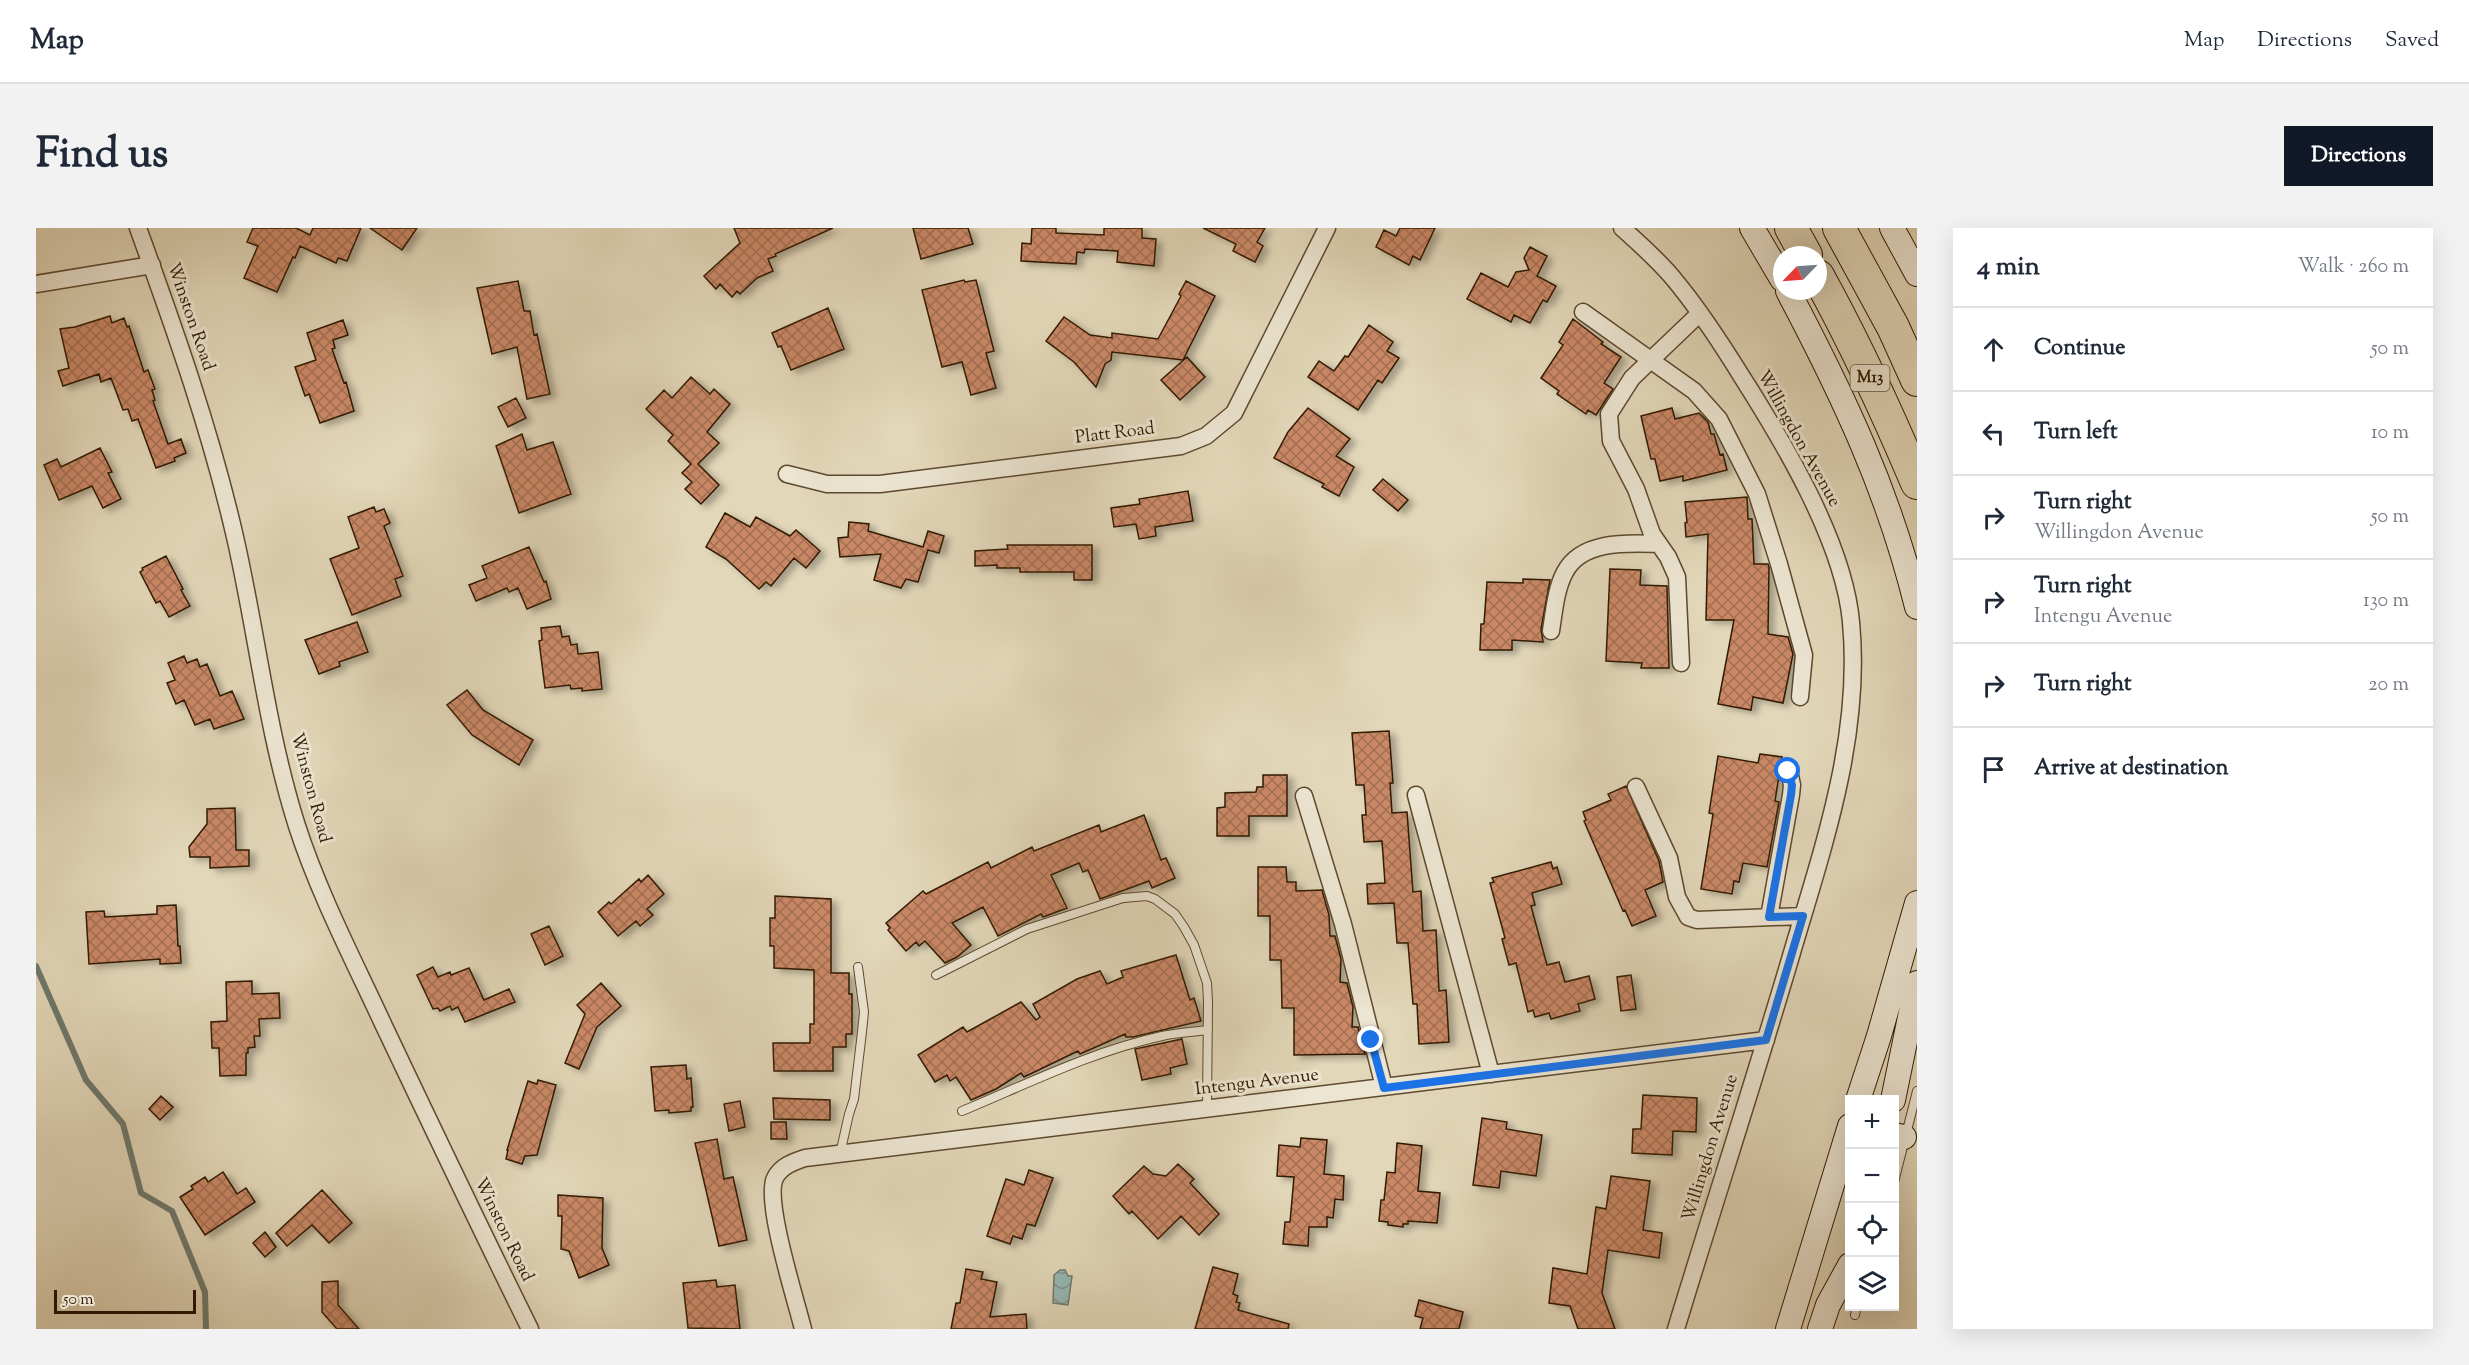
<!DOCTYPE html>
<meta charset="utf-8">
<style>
body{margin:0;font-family:"Sorts Mill Goudy",serif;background:#f2f2f3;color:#1f2937}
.controls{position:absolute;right:18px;bottom:18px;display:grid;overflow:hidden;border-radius:0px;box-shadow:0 6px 24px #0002}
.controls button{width:54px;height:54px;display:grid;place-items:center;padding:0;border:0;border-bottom:2px solid #e0e1e3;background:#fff;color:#1f2937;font:30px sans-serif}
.compass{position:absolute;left:1737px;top:18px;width:54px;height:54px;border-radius:50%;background:#fff;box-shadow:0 6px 24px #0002;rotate:245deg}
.scale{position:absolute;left:18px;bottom:15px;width:142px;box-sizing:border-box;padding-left:6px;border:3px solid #321a00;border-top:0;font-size:16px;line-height:21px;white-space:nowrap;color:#321a00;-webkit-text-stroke:4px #ece5d2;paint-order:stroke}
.stop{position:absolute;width:18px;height:18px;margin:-14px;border:4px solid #1a73e8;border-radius:50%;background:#fff}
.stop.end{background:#1a73e8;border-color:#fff;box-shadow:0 2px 6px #0008}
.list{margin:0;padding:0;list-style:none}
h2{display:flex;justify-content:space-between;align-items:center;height:78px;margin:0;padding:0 24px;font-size:26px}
h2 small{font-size:20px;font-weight:400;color:#747a83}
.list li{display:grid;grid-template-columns:39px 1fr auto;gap:18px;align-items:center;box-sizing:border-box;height:84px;padding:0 24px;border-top:2px solid #e0e1e3}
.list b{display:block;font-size:22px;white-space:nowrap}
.list p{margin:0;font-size:20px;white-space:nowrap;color:#747a83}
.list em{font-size:20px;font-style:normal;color:#747a83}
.icon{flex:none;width:33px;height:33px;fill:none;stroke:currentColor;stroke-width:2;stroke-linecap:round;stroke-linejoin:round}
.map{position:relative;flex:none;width:1881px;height:1101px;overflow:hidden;border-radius:0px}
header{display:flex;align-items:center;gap:36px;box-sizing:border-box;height:84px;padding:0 30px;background:#fff;border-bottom:2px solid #e0e1e3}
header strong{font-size:28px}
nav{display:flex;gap:33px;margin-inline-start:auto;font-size:21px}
.intro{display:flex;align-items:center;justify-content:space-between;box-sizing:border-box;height:144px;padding:0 36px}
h1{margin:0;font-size:42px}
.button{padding:15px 27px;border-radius:0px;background:#111827;color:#fff;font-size:21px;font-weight:700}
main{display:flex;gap:36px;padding:0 36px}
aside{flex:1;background:#fff;border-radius:0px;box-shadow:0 6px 24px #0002}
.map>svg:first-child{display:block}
.water{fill:url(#water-waves);stroke:#6e796d;stroke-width:1.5}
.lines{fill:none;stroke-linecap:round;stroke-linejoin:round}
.stream{stroke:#6e796d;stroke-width:6}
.building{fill:url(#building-cross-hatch);stroke:#321a00;stroke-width:1.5;filter:url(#shadow)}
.lane-casing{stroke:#5e492e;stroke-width:10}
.street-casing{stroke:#5e492e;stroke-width:19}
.secondary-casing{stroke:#321a00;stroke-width:26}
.highway-casing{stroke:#321a00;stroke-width:34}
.lane{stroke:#ece5d2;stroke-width:8}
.street{stroke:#ece5d2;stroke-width:16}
.secondary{stroke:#ece5d2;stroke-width:24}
.highway{stroke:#e2d7b9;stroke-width:32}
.route{stroke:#1a73e8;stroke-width:8}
.labels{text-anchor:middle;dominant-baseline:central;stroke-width:6;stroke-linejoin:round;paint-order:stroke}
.shield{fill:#ece5d2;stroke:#6a573f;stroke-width:1.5}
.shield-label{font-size:16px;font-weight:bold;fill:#321a00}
.street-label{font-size:18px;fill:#321a00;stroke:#ece5d2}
</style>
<header>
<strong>Map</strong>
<nav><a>Map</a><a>Directions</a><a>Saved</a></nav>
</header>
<div class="intro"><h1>Find us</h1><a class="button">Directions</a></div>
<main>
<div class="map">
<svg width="1881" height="1101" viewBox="0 0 1881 1101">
<defs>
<pattern id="water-waves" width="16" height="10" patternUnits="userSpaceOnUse" patternTransform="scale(1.5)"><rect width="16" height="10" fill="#96b8b5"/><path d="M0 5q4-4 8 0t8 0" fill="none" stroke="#7b9591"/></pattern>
<pattern id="building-cross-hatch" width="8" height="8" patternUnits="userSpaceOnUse" patternTransform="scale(1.5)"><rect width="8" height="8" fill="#c98866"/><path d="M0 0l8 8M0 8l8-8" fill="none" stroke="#a46e52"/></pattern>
<filter id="shadow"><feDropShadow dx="6" dy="3.5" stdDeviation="3" flood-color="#0004"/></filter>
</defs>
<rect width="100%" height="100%" fill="#e2d7b9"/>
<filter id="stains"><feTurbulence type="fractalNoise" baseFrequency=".00333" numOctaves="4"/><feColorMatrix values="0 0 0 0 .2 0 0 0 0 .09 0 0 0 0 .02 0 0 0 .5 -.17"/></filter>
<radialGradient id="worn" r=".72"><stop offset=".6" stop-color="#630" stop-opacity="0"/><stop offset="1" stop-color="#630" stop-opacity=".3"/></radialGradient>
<path class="water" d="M1024 1042H1029L1032 1048H1036L1032 1077 1017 1075 1018 1047Z"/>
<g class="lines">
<path class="stream" d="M0 738 50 852 87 896 105 965 136 983 169 1064 170 1101"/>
</g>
<path class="building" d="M217 0H260L274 7 277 0H325L311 33 302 30 300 35 264 18 259 30 257 29 241 64 208 50 222 18 211 14Z
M334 0H381L366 22Z
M698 0H797L739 26 740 28 732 31 737 43 721 50 704 66 701 63 696 69 684 56 680 61 668 48 704 15Z
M877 0H932L937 16 885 31Z
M996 0H1020V5L1068 7V0H1106V10L1120 11 1118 38 1081 34 1082 23 1049 21 1048 25 1041 24 1040 36 985 33 986 15 995 16Z
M1167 0H1229L1221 14 1227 18 1219 34 1197 23 1200 16Z
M1364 0H1399L1384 32 1377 28 1373 37 1340 19 1348 2 1360 8Z
M1494 19 1511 28 1501 48 1520 58 1511 74 1507 72 1494 95 1478 87 1475 94 1431 71 1445 45 1472 59 1480 44 1493 42 1488 30Z
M928 52 929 54 940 52 958 123 950 125 960 160 935 167 926 134 906 139 886 62Z
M482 53 488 83H494L498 107 501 106 514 166 491 171 481 119 456 126 441 60Z
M1150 53 1179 68 1147 132 1076 124 1075 132 1069 136 1060 159 1038 134 1010 113 1028 89 1054 107 1076 110V105L1122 111 1145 68 1143 66Z
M792 80 808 121 755 142 745 118 742 119 736 105Z
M74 88 76 95 88 90 91 99 93 98 108 144 112 142 119 161 116 162 119 172 117 173 132 216 145 211 150 225 138 230 139 233 120 240 102 191 96 193 92 181 87 182 75 150 65 154 63 146 27 158 22 143 33 140 24 101 39 99Z
M1537 91 1567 114 1565 116 1585 129 1568 155 1577 161 1560 187 1552 182 1550 186 1521 166 1523 163 1505 150 1527 117 1523 114Z
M307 92 312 107 297 112 299 120 296 121 308 155 310 154 318 183 284 195 273 166 269 168 259 139 280 132 271 105Z
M1333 97 1357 114 1351 123 1363 130 1346 155 1342 152 1322 182 1272 149 1283 133 1298 143 1309 128 1312 129Z
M1151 129 1169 149 1144 172 1125 152Z
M655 149 674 166 678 161 694 176 671 204 683 215 662 236 683 257 665 276 649 261 656 254 646 245 655 236 632 213 637 207 610 181 628 162 636 170Z
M480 170 490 190 472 199 462 179Z
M1272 180 1314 211 1300 228 1318 239 1303 268 1286 259 1288 256 1238 230 1252 204Z
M1636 180 1639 191 1663 185 1672 194 1675 206H1678L1684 227 1687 226 1691 242 1647 253V248L1624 253 1619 231H1615L1605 188Z
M486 206 491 222 517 214 535 266 483 285 460 218Z
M64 220 76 244 72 245 85 271 67 280 56 258 23 272 8 237 21 231 25 239Z
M1347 251 1372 272 1362 283 1337 262Z
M1152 263 1157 293 1119 299 1120 308 1103 311 1100 296 1078 299 1075 280 1104 276 1103 271Z
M1711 269 1712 291H1716L1718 336H1732L1733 339 1732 406 1752 409 1757 426 1747 475 1717 469 1715 482 1682 476 1698 392H1670L1672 306 1650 309 1649 295 1651 294 1649 274Z
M338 279 340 284 348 281 354 295 348 298 367 348 359 351 365 368 316 387 294 331 323 320 312 289Z
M689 285 714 299 720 289 754 308 760 302 784 323 770 340 758 330 735 358 730 354 723 361 690 331 670 319Z
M813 294 833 296 832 303 887 319 892 303 908 308 903 325 892 322 882 354 870 351 865 360 838 352 845 326 804 329 802 310 812 309Z
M971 317H1056V352H1038V344H984V340H961V337L939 338V323L972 321Z
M493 319 508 354 510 353 515 371 491 381 482 360 473 364 471 360 440 373 433 357 451 350 446 338Z
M130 328 147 361 145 362 154 378 133 389 124 373 120 375 104 344 107 342 106 340Z
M1574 341 1605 342 1604 357 1631 358 1633 440H1605L1606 435 1570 433Z
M1487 351 1514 352 1505 401 1507 414 1476 412V422H1444L1445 396H1448L1451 354 1487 355Z
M321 394 332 424 303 434 304 438 283 446 269 412Z
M524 398 526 409 533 408 535 417 541 416 542 426 562 424 566 461 546 463V460L535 461 534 457 509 460 503 413 506 412 505 400Z
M148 428 151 435 161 431 164 439 171 436 184 468 196 463 208 491 178 501 174 491 159 497 148 472 140 476 131 455 139 452 132 435Z
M431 462 447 482 497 512 483 537 436 507 411 477Z
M1353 503 1357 555H1354L1356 585 1371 584 1377 664 1385 663 1387 703 1400 702 1403 763 1410 762 1413 814 1383 816 1381 776H1377L1372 715H1361L1358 675 1332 676 1331 656 1349 655 1346 613 1328 614 1326 587H1330L1328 557H1320L1316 505Z
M1724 526 1746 529 1739 573 1743 574 1731 639 1707 635 1703 654 1698 653 1696 666 1665 661 1677 586 1673 585 1682 528 1722 535Z
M1227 547H1251V588H1213V608H1181V580L1189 579V565L1220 564 1221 559H1227Z
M1590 558 1623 633 1627 654 1609 662 1620 688 1596 698 1589 682 1587 683 1548 593 1550 592 1547 584 1575 572 1572 566Z
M199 580 200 622H213V638L174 640V629H154L153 619 171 596V581Z
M1108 587 1125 632 1130 630 1139 650 1116 660 1113 653 1064 671 1052 642 1047 644 1043 635 1015 647 1031 680 1007 689 1005 686 962 708 947 679 916 695 935 717 921 729 909 735 889 713 883 718 880 714 870 723 852 702 854 700 850 695 887 663 890 666 952 634 955 640 996 619 998 623 1063 597 1065 604Z
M1515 634 1517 641 1521 639 1526 656 1496 665 1499 677 1495 678 1511 737 1523 734 1529 754 1553 748 1559 771 1542 776 1544 783 1515 791 1513 785 1499 789 1497 782 1492 784 1480 735 1473 737 1466 711 1469 710 1454 655 1458 654 1456 650Z
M1222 639H1250L1251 654H1260V663L1286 662 1293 687 1294 708H1299L1305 731 1304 754 1311 755 1317 779 1316 799H1322L1329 826 1258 827V780H1246L1245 732H1234V688H1222Z
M612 647 628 666 611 681 617 687 604 698 600 693 582 708 562 684 573 674 575 676 603 651 605 654Z
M739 668 795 671V745H813V766H816V806H810V819H797V843H738L737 815H774V796H778V742L738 740V718H734V690H739Z
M140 677 142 718H144L145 735 124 736V731L53 736 50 684 68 683 69 689 121 686V678Z
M513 698 527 728 509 737 495 706Z
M1140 727 1154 772 1158 770 1165 793 1097 809H1090L1089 806 1044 826 1042 823 988 849 985 845 960 861 935 872 920 849 914 853 911 847 899 854 882 827 927 799 931 804 985 774 1000 792 1004 789 997 776 1041 751 1064 743 1071 756 1087 749 1085 743Z
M397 739 402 749 414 744 415 747 433 740 448 772 473 761 479 774 429 794 422 779 416 782 414 778 404 783 402 780 397 781 381 747Z
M1595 747 1600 781 1585 783 1581 749Z
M216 753V766L243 765 244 790 223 791 224 808H218L219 819 212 820V825H210V847L184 848 183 820H176L175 794 191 793 190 754Z
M565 755 585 778 561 799 543 841 529 835 549 786 541 777Z
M1146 811 1151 836 1134 840 1135 846 1106 852 1099 821Z
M650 837 651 851 655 850 657 879H655V883L633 885V882L619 883 615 839Z
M502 852 520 857 501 927 489 928 486 936 470 931 472 922H471L492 853 501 856Z
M1607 867 1661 870 1660 904 1637 903 1636 927 1596 925 1597 901H1605Z
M125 868 137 879 124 892 113 881Z
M737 870 794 872V892L738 891Z
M704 873 709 899 693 903 688 876Z
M1446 890 1471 894 1470 901 1506 907 1500 948 1465 943 1463 960 1437 957Z
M735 894H750L751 911H735Z
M1265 910 1291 912 1288 946 1308 948 1307 972 1299 971 1297 990 1291 989V999H1273L1272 1018 1247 1016 1249 994H1254L1258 949 1241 948 1243 917 1264 919Z
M681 911 688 951 697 949 711 1012 683 1018 659 915Z
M1361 915 1386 918 1382 963 1404 965 1401 995 1372 993V996H1367V999L1352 997V994L1343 993 1345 972H1348L1351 944 1359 945Z
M1142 936 1158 951 1154 955 1183 986 1163 1007 1145 988 1122 1011 1096 983 1093 986 1077 968 1108 938 1117 946 1130 948Z
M993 942 1017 950 999 998 991 996 986 1011 977 1008 974 1016 951 1008 970 951 988 957Z
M187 944 201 966 210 960 219 974 169 1007 144 969 157 961 155 958 169 949 172 954Z
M1575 948 1614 953 1607 1002 1626 1005 1623 1030 1572 1022 1566 1065 1579 1101H1542L1534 1078 1513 1075 1517 1040 1551 1046 1560 979 1570 981Z
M286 962 316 995 293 1015 276 997 251 1018 240 1005Z
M522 967 567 970 566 1020 573 1037 543 1050 533 1023 525 1021 526 988H522Z
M229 1004 240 1019 229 1029 217 1015Z
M1177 1039 1202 1046 1197 1066 1202 1068 1200 1074 1204 1075 1202 1082 1253 1096 1252 1101H1159Z
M930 1041 947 1044 945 1051 961 1054 954 1089 990 1086 991 1101H915L920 1075H924Z
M680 1052 681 1059 699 1057 704 1101 652 1100 647 1055Z
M302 1053V1077L323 1101H301L286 1084V1054Z
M1383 1072 1427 1084 1423 1101H1384L1387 1090 1379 1088Z"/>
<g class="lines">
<g class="lane-casing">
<path id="lane" d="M900 747 991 701 1087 670 1111 668 1119 671 1139 686 1148 699 1158 717 1171 755 1172 774 1171 881
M926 883C991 856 1057 823 1126 808 1141 805 1157 804 1172 802
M804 926 813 886 818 871 826 804 828 784 822 739
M1858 954 1881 863
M1819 1087 1821 1078"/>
</g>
<g class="street-casing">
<path id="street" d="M102 0C139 102 175 204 199 309 221 405 231 504 261 598 283 666 318 733 348 798 396 899 444 1000 494 1101
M1586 0C1604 16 1622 32 1637 50 1663 81 1685 115 1706 149 1748 215 1808 315 1815 394 1826 509 1787 619 1755 728 1718 853 1678 976 1640 1101
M0 56 116 37
M1547 84 1658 163 1683 191 1721 266 1743 336 1768 427 1764 469
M751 246 791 256H844L1145 218 1170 208 1198 185 1291 0
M1515 403C1518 384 1520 360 1529 344 1546 312 1592 315 1622 316
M1645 435 1641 349 1632 329 1616 306 1600 261 1575 213 1573 186 1596 150 1664 85
M1600 559 1633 630 1641 669 1652 689 1661 692 1767 688
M1380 567 1455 846
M1268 568 1307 696 1348 859
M1733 689 1755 567 1756 557 1753 543
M767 1101C760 1072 728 973 739 950 745 938 757 934 769 930L1730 812"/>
</g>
<g class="secondary-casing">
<path id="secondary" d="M1716 0 1746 51
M1856 0 1881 46
M1752 63C1807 167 1853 264 1881 379
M1822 872 1843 808 1881 675
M1857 872 1881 755
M1858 907 1868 909
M1752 1101 1814 898
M1784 1101 1792 1077 1814 1037"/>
</g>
<g class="highway-casing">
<path id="highway" d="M1755 0 1770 27
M1803 0 1857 99 1881 152
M1782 48C1819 115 1851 184 1881 255"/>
</g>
<use href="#lane" class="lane"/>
<use href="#street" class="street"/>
<use href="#secondary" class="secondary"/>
<use href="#highway" class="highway"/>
</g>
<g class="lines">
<path class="route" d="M1335 812 1348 860 1730 812 1767 688 1733 689 1755 567 1756 557 1752 543"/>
</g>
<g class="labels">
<rect class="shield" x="1814.5" y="137" width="39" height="26" rx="4.5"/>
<g class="shield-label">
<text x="1834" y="150">M13</text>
</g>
<g class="street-label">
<text transform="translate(154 89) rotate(71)">Winston Road</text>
<text transform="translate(1079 206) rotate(-7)">Platt Road</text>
<text transform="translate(1762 211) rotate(61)">Willingdon Avenue</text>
<text transform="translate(274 560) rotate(75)">Winston Road</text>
<text transform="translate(1221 855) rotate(-7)">Intengu Avenue</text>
<text transform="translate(1675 920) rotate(-73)">Willingdon Avenue</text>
<text transform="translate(467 1002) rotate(64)">Winston Road</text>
</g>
</g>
<rect width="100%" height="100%" filter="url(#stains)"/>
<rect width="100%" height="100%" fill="url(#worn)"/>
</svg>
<div class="controls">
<button>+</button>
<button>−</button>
<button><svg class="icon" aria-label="locate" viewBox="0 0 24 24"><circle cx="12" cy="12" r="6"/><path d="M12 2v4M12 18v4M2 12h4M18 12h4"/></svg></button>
<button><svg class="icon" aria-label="layers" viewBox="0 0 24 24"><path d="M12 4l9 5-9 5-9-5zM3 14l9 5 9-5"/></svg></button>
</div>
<svg class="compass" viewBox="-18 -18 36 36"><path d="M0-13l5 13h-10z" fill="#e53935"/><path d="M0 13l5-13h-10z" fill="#747a83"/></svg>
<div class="scale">50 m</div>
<div class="stop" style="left:1752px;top:543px"></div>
<div class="stop end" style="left:1335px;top:812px"></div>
</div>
<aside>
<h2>4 min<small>Walk · 260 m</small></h2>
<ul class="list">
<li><svg class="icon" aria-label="ahead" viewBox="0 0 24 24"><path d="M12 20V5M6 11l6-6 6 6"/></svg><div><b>Continue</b></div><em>50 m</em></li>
<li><svg class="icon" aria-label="left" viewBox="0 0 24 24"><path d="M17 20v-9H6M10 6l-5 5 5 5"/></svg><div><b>Turn left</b></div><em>10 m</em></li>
<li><svg class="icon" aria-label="right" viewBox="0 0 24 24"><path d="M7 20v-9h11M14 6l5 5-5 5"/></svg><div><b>Turn right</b><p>Willingdon Avenue</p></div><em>50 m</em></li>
<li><svg class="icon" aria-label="right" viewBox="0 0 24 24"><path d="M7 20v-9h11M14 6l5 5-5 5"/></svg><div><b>Turn right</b><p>Intengu Avenue</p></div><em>130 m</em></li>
<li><svg class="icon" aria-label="right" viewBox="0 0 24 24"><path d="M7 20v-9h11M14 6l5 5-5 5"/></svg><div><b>Turn right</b></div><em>20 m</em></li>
<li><svg class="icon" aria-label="arrive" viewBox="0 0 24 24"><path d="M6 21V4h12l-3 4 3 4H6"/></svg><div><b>Arrive at destination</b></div></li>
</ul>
</aside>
</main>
